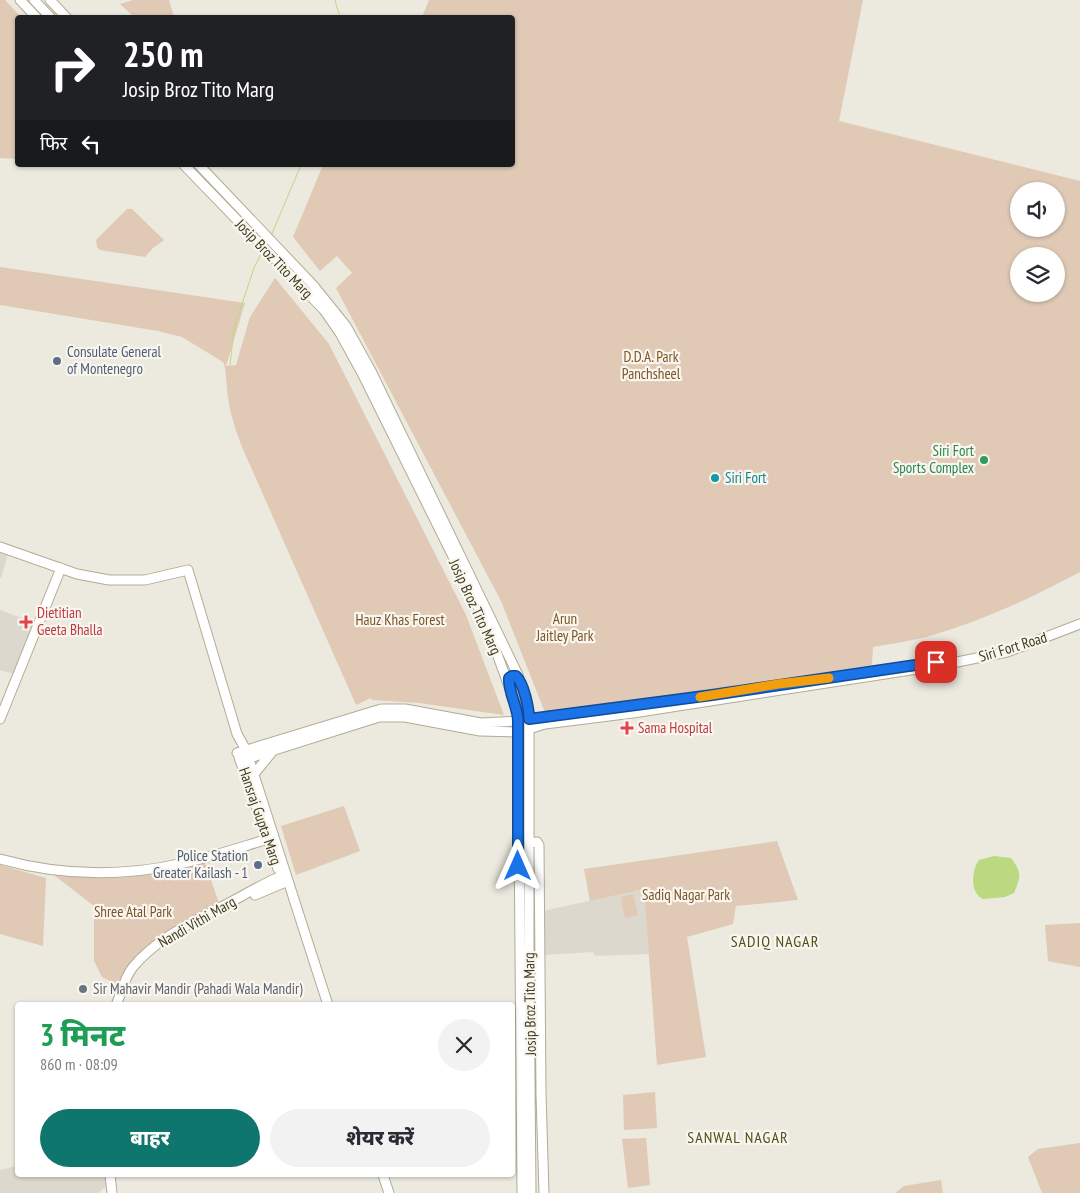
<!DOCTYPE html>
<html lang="hi">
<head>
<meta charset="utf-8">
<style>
  :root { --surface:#fff; --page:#f2f2f3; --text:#2b2b33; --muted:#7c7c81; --accent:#0f766e }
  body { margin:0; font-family:"PT Sans Narrow","Noto Sans Devanagari",sans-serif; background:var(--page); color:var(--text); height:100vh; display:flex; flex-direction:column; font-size:19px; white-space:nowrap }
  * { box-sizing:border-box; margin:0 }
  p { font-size:16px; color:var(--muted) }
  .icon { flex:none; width:28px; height:28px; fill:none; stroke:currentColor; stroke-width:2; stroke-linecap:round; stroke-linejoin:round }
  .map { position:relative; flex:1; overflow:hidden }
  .panel { position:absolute; left:15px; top:1002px; width:500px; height:175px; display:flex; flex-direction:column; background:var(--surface); border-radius:5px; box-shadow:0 1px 4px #0004 }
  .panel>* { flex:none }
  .hud { position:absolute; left:15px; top:15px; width:500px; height:152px; border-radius:5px; box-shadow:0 1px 4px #0004; background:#202124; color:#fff; overflow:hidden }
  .controls { position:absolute; left:1010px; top:182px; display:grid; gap:10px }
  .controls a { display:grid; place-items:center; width:55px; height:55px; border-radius:50%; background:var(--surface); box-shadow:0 1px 4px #0004; font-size:25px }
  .pin { position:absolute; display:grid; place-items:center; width:42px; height:42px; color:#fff; margin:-21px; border-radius:10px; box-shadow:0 2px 8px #0006 }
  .me { position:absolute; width:55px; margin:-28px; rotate:0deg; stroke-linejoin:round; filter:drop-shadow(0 0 4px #0008) }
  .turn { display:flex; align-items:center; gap:18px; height:105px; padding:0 25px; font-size:22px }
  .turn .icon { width:65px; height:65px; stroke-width:2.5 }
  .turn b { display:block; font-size:35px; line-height:42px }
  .then { display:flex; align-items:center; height:48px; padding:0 25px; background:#0003; gap:10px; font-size:19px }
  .round { display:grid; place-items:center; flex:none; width:52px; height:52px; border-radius:26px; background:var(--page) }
  .overview { display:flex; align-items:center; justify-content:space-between; height:85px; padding:0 25px }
  h1 { font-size:30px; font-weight:800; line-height:38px; color:#1e9e55 }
  .primary-button { display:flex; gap:10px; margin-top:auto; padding:10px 25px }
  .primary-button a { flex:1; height:58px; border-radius:30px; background:var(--accent); color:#fff; font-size:20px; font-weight:800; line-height:58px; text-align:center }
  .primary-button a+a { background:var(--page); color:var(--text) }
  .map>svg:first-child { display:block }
  .built { fill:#dcd8cd }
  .green { fill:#e0c9b5; fill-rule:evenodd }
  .water { fill:#bbd980 }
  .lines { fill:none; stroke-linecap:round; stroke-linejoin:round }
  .stream { stroke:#bbd980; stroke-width:1 }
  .secondary-casing { stroke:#b1ac94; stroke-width:11 }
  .secondary { stroke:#fff; stroke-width:9 }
  .route-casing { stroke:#114b97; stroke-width:12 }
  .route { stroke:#1a73e8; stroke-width:9 }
  .slow { stroke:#f59e0b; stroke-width:9 }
  .service-dot { fill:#5c6f8a; stroke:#f9f6f0; stroke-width:2 }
  .leisure-dot { fill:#2e9e5b; stroke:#f9f6f0; stroke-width:2 }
  .culture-dot { fill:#0f9aa8; stroke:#f9f6f0; stroke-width:2 }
  .health-dot { fill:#e0444e; stroke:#f9f6f0; stroke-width:2 }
  .worship-dot { fill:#6b7280; stroke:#f9f6f0; stroke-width:2 }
  .labels { text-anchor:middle; stroke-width:4.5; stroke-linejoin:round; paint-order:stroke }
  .street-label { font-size:15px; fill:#3f3c1e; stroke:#f9f6f0 }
  .service-label { font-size:15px; fill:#4e5e75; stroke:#f9f6f0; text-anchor:start }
  .park-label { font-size:15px; fill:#7a5523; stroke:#f9f6f0 }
  .leisure-label { font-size:15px; fill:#27864d; stroke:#f9f6f0; text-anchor:end }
  .culture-label { font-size:15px; fill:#0d838f; stroke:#f9f6f0; text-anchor:start }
  .health-label { font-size:15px; fill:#be3a42; stroke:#f9f6f0; text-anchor:start }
  .worship-label { font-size:15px; fill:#5b616d; stroke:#f9f6f0; text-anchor:start }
  .neighbourhood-label { font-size:16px; letter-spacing:1px; fill:#534f18; stroke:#f9f6f0 }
</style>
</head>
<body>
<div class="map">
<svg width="1080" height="1193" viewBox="0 0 1080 1193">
  <rect width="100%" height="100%" fill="#ece9df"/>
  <!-- built -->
  <path class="built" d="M0 551 8 554 1 578H0Z
    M0 610 36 623 14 674 0 670Z
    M644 889 649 954 595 956 593 952 544 955 543 911Z
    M17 1166 18 1175H110L111 1182 98 1193H0V1170Z"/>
  <!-- green -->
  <path class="green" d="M0 0H5L21 17 18 18 17 159 0 158Z
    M133 0H169L174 17H134L120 4Z
    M429 0H863L839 121 1080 181V572C1031 598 980 622 926 637 909 641 891 644 873 647L872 665 546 715 501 601 336 288 352 273 337 256 320 271 293 237 323 165H512V18L422 17ZM1019 191H1056V229H1019ZM1019 256H1056V294H1019Z
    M127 209H132L164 240 153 248 145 257 100 250 97 247 96 240Z
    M0 267 245 303 226 366 236 365 250 317 275 278 329 344 466 615 504 715 419 703 372 700 371 698 356 705 242 447C236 431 230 414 228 397 226 388 227 369 223 362L182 337 158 331 0 305Z
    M344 806 360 851 296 875 281 826Z
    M777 841 798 900 736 906 733 924 687 937 706 1057 657 1065 644 889 590 901 584 869Z
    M204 860 220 906 146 949 119 985 102 977 94 961V906L50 872 121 875Z
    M0 865 46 878 43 946 0 934Z
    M633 894 638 915 625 918 621 897Z
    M1080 923V967L1048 961 1045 925Z
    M655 1092 657 1128 624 1130 623 1095Z
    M646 1138 650 1185 628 1188 622 1139Z
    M1080 1143V1193H1042L1028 1157 1038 1149Z
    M941 1180 943 1193H895L904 1186Z"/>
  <!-- water -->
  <path class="water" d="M994 856 1011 858C1022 873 1021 876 1014 893L1005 897 983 899C969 893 972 869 979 860Z"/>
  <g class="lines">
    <!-- stream -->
    <path class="stream" d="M335 0 340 18
      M271 236 301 165
      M230 365 234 328 254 268 262 252"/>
    <defs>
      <path id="secondary" d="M20 0 37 18
        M34 0 51 18
        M50 0 67 18
        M184 165 324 310 340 333 362 373 485 621 518 711 522 1193
        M199 165 313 285 346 326 371 371 518 675 529 711V960L531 1193
        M0 547 77 574 109 580H145L188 570 237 734 246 750 328 1005
        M750 689 814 680
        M0 719 61 568
        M529 719 653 703
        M529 729 545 724 633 713 937 666 1007 652 1080 624
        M237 753 381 709H405L481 723 518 721
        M239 757 278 869
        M240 761 379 717H405L480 731 518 732
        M254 774 272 752
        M529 843 537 842 539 845 541 1094 544 1193
        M0 859C58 875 120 877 179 864 209 858 238 848 268 839
        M255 895 288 881
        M116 1005C122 992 124 978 133 967 156 939 190 924 221 907 243 896 263 883 286 874
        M110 1175 112 1193
        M383 1175 389 1193"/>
    </defs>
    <!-- secondary casing -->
    <use href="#secondary" class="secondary-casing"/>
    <!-- secondary -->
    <use href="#secondary" class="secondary"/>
  </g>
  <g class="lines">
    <defs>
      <path id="route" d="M518 866V721C518 707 508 692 509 678L512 676H516C524 684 529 708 529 719L712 695 936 662"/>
    </defs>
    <!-- route casing -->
    <use href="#route" class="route-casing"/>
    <!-- route -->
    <use href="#route" class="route"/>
    <!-- slow -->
    <path class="slow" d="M700 697 778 684 829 678"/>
  </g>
  <!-- markers -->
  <g class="service-dot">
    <circle cx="57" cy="361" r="5"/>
    <circle cx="258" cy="865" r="5"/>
  </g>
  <circle class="leisure-dot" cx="984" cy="460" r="5"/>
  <circle class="culture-dot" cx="715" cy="478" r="5"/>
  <g class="health-dot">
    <path d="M23.5 614.5h5v5h5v5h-5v5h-5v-5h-5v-5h5z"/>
    <path d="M624.5 720.5h5v5h5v5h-5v5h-5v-5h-5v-5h5z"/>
  </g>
  <circle class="worship-dot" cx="83" cy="989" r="5"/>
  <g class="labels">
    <!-- street labels -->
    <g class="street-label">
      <text transform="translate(274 259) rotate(46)" y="5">Josip Broz Tito Marg</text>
      <text transform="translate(475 607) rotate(65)" y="5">Josip Broz Tito Marg</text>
      <text transform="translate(1013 647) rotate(-17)" y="5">Siri Fort Road</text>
      <text transform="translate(260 816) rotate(71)" y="5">Hansraj Gupta Marg</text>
      <text transform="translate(197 922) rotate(-30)" y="5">Nandi Vithi Marg</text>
      <text transform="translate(530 1004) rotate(-91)" y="5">Josip Broz Tito Marg</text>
    </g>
    <!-- service labels -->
    <g class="service-label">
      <text x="67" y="357">Consulate General<tspan x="67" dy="17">of Montenegro</tspan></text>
      <text x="248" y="861" text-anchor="end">Police Station<tspan x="248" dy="17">Greater Kailash - 1</tspan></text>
    </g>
    <!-- park labels -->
    <g class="park-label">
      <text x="651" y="362">D.D.A. Park<tspan x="651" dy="17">Panchsheel</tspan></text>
      <text x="565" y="624">Arun<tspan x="565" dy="17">Jaitley Park</tspan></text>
      <text x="400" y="625">Hauz Khas Forest</text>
      <text x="686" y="900">Sadiq Nagar Park</text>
      <text x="133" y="917">Shree Atal Park</text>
    </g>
    <!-- leisure labels -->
    <g class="leisure-label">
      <text x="974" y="456">Siri Fort<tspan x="974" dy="17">Sports Complex</tspan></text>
    </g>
    <!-- culture labels -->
    <g class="culture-label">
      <text x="725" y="483">Siri Fort</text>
    </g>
    <!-- health labels -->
    <g class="health-label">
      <text x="37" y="618">Dietitian<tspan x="37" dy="17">Geeta Bhalla</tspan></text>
      <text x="638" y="733">Sama Hospital</text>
    </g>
    <!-- worship labels -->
    <g class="worship-label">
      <text x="93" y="994">Sir Mahavir Mandir (Pahadi Wala Mandir)</text>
    </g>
    <!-- neighbourhood labels -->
    <g class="neighbourhood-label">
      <text x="775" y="947">SADIQ NAGAR</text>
      <text x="738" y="1143">SANWAL NAGAR</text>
    </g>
  </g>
</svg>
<div class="controls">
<a><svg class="icon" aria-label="sound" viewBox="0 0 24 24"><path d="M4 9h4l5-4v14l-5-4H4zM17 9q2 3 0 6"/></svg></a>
<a><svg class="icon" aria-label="layers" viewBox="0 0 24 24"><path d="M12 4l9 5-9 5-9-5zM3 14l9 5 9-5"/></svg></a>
</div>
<div class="pin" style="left:936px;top:662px;background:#d93025"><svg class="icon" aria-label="arrive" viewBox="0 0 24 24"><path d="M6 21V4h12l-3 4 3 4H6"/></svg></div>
<svg class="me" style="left:518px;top:866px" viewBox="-20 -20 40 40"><path d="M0-17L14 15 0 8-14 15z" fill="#1a73e8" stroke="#fff" stroke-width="4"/></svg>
<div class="hud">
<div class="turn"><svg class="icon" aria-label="right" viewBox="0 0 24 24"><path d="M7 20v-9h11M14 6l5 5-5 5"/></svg><div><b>250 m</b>Josip Broz Tito Marg</div></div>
<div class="then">फिर<svg class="icon" aria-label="left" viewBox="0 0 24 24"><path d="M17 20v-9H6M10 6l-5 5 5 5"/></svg></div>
</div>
<section class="panel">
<div class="overview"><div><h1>3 मिनट</h1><p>860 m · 08:09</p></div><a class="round"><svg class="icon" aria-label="close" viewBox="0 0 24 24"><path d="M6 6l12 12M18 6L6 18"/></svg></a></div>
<div class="primary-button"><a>बाहर</a><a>शेयर करें</a></div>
</section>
</div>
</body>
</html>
